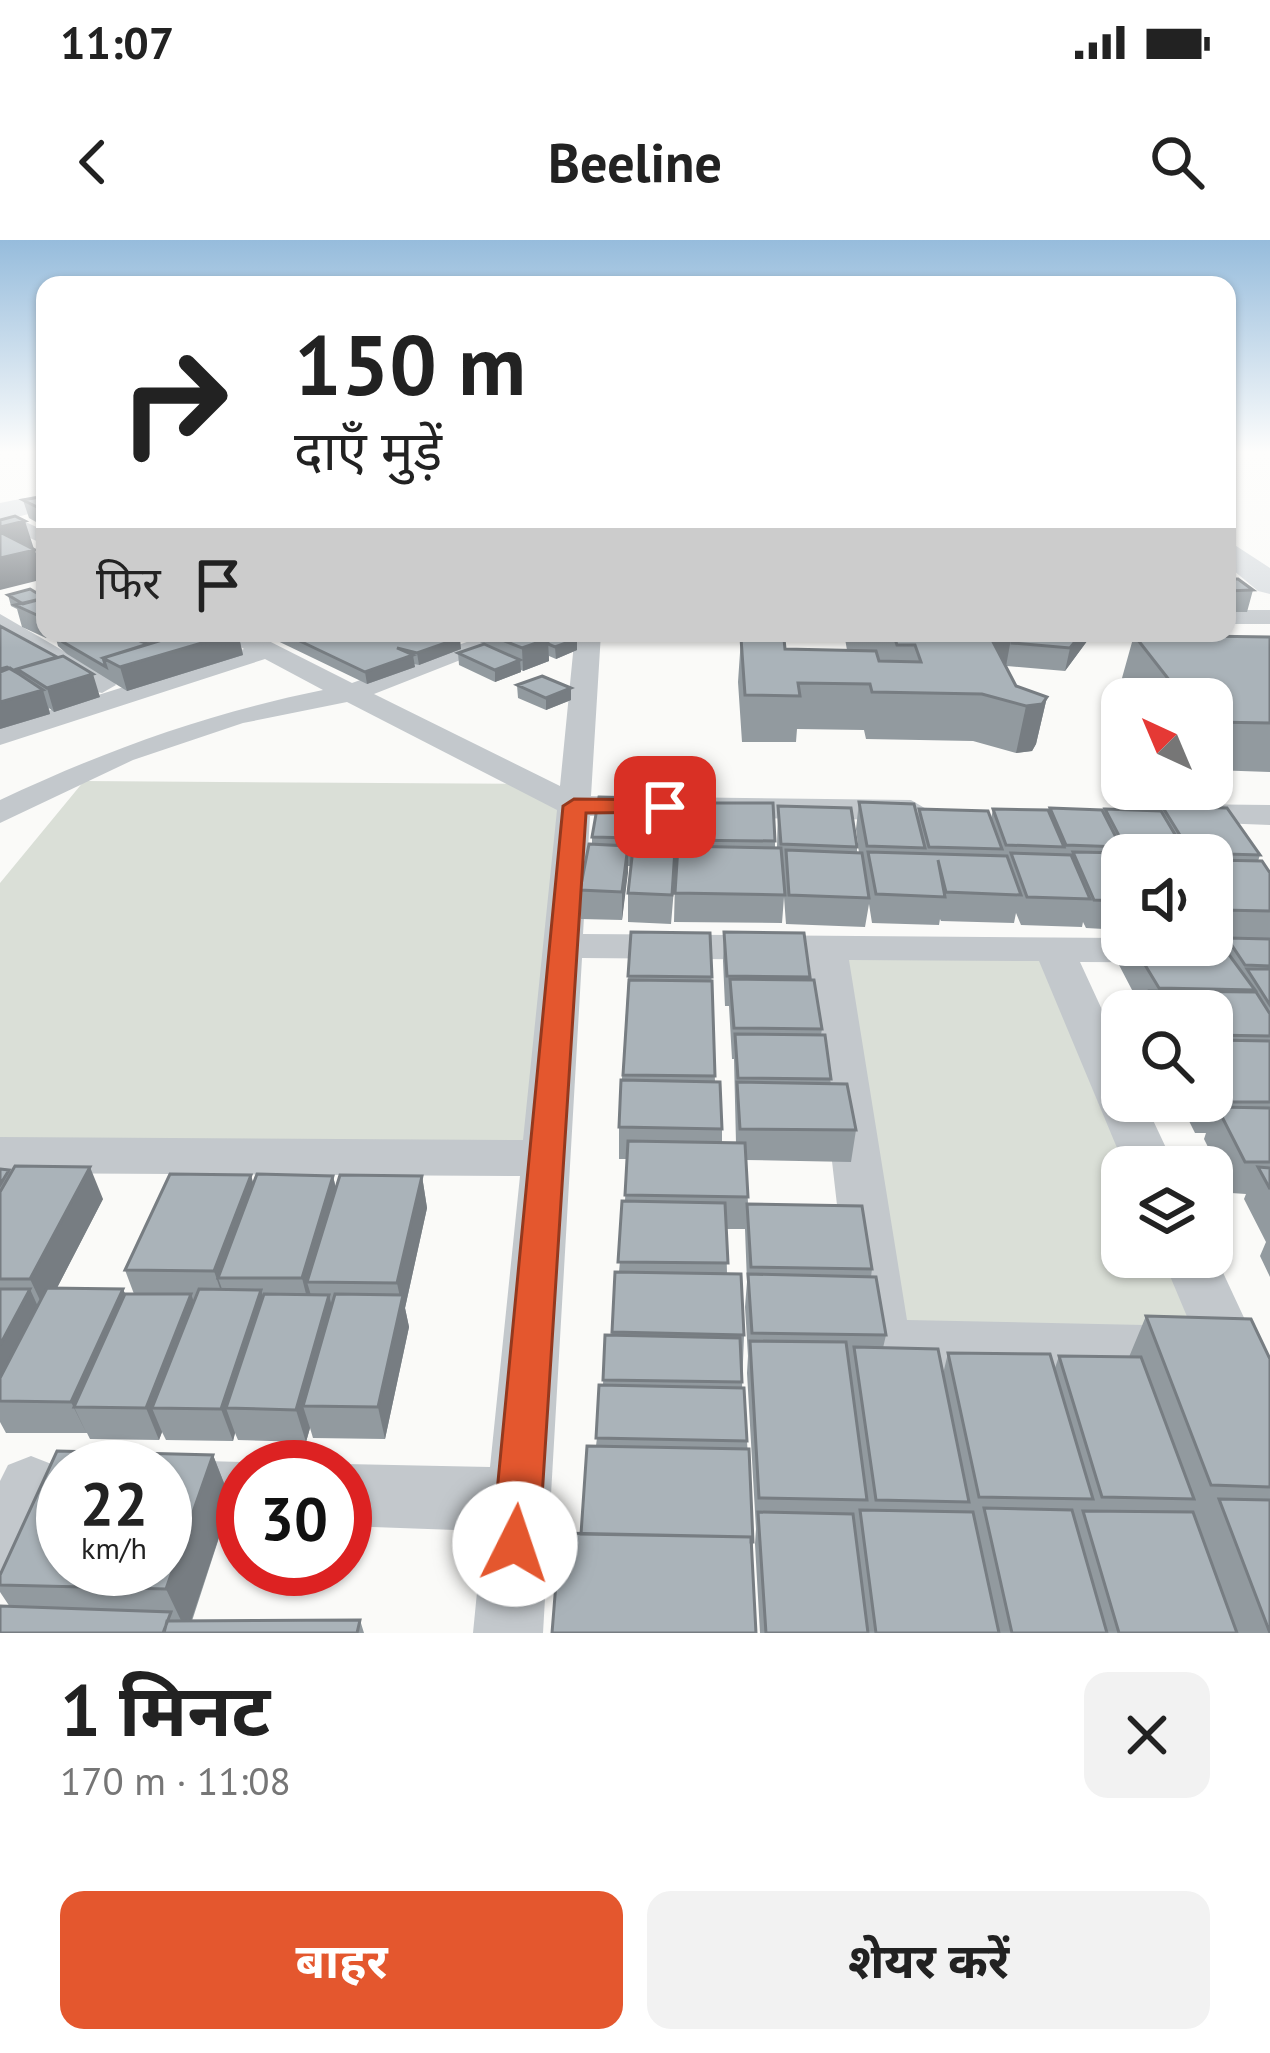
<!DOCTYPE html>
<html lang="hi">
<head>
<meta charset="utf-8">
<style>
  :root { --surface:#fff; --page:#f2f2f2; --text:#222; --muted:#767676; --accent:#e4572e }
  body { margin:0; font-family:"PT Sans","Noto Sans Devanagari",sans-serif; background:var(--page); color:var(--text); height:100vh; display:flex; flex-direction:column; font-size:45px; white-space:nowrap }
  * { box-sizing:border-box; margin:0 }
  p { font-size:39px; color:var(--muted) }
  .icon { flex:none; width:66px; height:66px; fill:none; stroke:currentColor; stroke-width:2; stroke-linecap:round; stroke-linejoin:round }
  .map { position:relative; height:1393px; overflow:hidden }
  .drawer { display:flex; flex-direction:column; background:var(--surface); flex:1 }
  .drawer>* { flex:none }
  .guide { position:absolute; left:36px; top:36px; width:1200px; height:366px; border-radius:24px; box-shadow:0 3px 9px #0004; background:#fff; color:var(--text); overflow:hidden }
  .needle { width:78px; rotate:316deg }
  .buttons { position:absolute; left:1101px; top:438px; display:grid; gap:24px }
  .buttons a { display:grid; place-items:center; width:132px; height:132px; border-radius:24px; background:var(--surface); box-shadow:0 3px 9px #0004; font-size:60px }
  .speed { position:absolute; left:36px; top:1200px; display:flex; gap:24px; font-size:60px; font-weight:700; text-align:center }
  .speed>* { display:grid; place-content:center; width:156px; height:156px; border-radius:50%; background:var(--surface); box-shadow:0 3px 9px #0004; line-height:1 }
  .speed small { font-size:30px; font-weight:400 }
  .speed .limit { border:18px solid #d22; background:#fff; color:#111 }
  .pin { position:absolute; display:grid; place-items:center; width:102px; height:102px; color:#fff; margin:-51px; border-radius:24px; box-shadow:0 6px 18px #0006 }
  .me { position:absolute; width:132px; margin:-66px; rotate:4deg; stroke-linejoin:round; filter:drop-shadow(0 0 9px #0008) }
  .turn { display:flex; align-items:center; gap:42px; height:252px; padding:0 60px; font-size:54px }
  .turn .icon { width:156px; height:156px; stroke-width:2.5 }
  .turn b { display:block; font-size:84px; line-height:102px }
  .then { display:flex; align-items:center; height:114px; padding:0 60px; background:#0003; gap:24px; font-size:45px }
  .round { display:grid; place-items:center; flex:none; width:126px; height:126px; border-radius:24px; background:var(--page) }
  .overview { display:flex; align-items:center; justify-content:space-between; height:204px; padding:0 60px }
  h1 { font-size:72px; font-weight:700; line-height:90px }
  .button { display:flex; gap:24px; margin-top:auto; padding:24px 60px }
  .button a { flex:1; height:138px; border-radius:24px; background:var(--accent); color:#fff; font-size:48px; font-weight:700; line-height:138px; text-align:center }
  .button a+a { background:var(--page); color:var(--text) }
  .status { display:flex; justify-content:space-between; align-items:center; height:84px; padding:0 60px; background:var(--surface); direction:ltr }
  .status svg { height:33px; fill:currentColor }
  header { display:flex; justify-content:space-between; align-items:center; height:156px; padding:0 60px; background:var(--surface); font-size:54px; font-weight:700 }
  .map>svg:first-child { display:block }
  .green { fill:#dadfd7 }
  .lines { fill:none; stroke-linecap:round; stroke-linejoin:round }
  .street { fill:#c3c8cc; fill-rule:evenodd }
  .secondary { fill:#d6dbdf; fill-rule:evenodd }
  .wall { fill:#929a9f }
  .shaded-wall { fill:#777d82 }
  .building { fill:#aab3b9; stroke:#777d82; stroke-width:3; fill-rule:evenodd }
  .route { fill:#e4572e; stroke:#94391e; stroke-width:3 }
</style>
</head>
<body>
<div class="status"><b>11:07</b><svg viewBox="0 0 49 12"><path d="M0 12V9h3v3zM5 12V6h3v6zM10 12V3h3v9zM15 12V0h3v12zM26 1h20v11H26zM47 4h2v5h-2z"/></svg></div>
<header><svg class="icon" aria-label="back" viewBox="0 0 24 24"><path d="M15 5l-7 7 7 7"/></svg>Beeline<svg class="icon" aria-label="search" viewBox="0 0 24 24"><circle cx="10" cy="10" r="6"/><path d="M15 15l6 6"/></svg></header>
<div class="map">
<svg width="1270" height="1393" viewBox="0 0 1270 1393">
  <rect width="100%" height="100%" fill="#fafaf8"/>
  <!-- green -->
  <path class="green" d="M84 541 533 544 574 566 546 918 0 915V643Z
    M828 710 1055 711 1150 927H1122V1017H1189L1265 1189 882 1105Z"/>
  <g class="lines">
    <!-- street -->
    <path class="street" d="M0 270 45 291V305L0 284Z
      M1227 370H1270V384H1227Z
      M0 374 112 439 116 445 102 453 92 451 0 392Z
      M220 393H253L352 443 492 393H529L374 454 560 546 575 393H601L591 556 911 560 928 570 911 580 590 576 583 694 1122 698V705L1270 699V723L1080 722 1122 813V861H1144L1175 927H1125L1039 721 849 720 907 1080 1191 1086 1162 1017H1212V1009L1267 1127 1259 1145 1238 1153 1217 1145 1205 1120 1182 1133 882 1130 862 1123 853 1105 809 720 582 718 543 1393H473L483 1291 345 1286V1227H336L345 1224 490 1227 520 936 0 933V897L523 900 557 570 347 462 243 483 133 520 0 583V560C109 509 205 474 323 450L265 419 0 505V486L244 409Z
      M1179 564 1270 565V585L1167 581 1162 574 1167 567Z
      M31 1216 54 1225 63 1247 24 1336 0 1346V1241L8 1225Z
      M165 1220 243 1222 256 1227H243V1284L165 1282V1227H147Z"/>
    <!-- secondary -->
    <path class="secondary" d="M45 254V270L0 281V263Z
      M1227 300 1270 328V354L1258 351 1227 325Z"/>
  </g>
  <!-- wall -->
  <path class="wall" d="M45 256V287L29 278 23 260Z
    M1227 339 1253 350 1247 372H1227Z
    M8 355 45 358V393H238L243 415 127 451 67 414 58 406 55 395 46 398 22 387 17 369 11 366Z
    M0 386 100 457 54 472 49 468 50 474 0 489Z
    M261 393H448L461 409 419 425 414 424 415 427 367 444Z
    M461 393H561L577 399V410L556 419 549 416V421L523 431 521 430V432L495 442 459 425 458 413 484 404Z
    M844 393H1093L1065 431 1007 426 1006 424V427L1016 446 1047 457 1036 504 1032 511 1016 513 973 501 866 499 864 490 797 489 796 502H742L738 442 741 398 785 409 847 410Z
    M1134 395 1270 397V532L1212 530V459H1137L1122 438Z
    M517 445 571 460 546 470 518 458Z
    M640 558V585L637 608 673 609 675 637 671 684 628 682V653L631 626H628L622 680 581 679 580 650 592 604V597Z
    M859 562 918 577 919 569 991 579 993 569 1049 574 1050 568 1104 574 1105 569 1161 571 1162 566 1260 615 1258 621 1270 633V1037L1260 1016 1266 1002 1244 959 1246 954 1231 953 1204 899 1206 893H1195L1179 861H1212V771H1143L1119 725 1125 705H1212V615H1122V690L1086 688 1083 682 1082 687 1021 685 1016 673 1014 683 941 681 940 679 939 685 872 683 869 664 865 687 786 684 784 657 782 683 674 682 676 600 775 601V608H777L778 566 857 607V612L859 613 856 589Z
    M631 692 710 693 715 842 722 889V903H736L734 819H732L729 766H725L723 721 724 692 810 737 822 789 821 795 831 844 856 890 851 922 746 920 748 964 872 1029 871 1037 886 1095 883 1108 943 1134 948 1113 1055 1128 1059 1116 1129 1117 1146 1076 1270 1119V1393H760L755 1304 756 1289 747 1133 748 1116 745 1067 747 1042 745 989H726L727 1034 744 1095 742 1148 747 1201 753 1302 752 1315 581 1294 596 1206 603 1145 605 1095H612L615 1032H619L625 961 627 919H619V887Z
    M0 929 9 930 11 934 103 959 57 1048 123 1049 125 1054H134L125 1030 251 935 253 945 333 936 336 948 422 936 427 968 405 1068 409 1087 385 1199 313 1198 310 1188 306 1202 238 1200 235 1193 233 1201 166 1200 162 1192 159 1200 90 1199 87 1193H6L0 1182Z
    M213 1215 231 1261 192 1381 360 1380 364 1393H0L10 1367 0 1352V1335Z"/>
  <!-- shaded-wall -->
  <path class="shaded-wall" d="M25 281 34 309 0 317V286Z
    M35 310 44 339 0 350V318Z
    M45 374V393H54L55 395 46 398 39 376Z
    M238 393 243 415 127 451 120 427Z
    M1003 393H1012L1005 432 991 398Z
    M1082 393H1093L1065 431 1070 408Z
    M460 398 461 409 419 425 417 413Z
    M548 399 549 421 523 431 522 408Z
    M577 399V410L556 419 555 407Z
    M413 415 415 427 367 444 365 432Z
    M520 420 521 432 495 442V430Z
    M93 434 100 457 54 472 47 448Z
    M571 448V460L546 470V458Z
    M43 450 50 474 0 489V462Z
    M1047 457 1036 504 1032 511 1016 513 1026 466Z
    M640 558V585L634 626V598Z
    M628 606V633L622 680V652Z
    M90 927 103 959 45 1071 30 1039Z
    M251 935 260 967 218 1038 226 1060 225 1063 214 1031Z
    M333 936 340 967 307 1042 313 1062 310 1070 302 1038Z
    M422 936 427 968 405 1068 409 1087 385 1199 378 1167 401 1062 397 1043Z
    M30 1049 45 1082 0 1161V1105Z
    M123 1049 136 1081 74 1167 87 1194 71 1162Z
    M261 1050 271 1083 226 1168 235 1193 233 1201 221 1169Z
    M191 1054 203 1086 152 1168 162 1192 159 1200 146 1168Z
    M329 1055 337 1087 303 1166 310 1188 306 1202 296 1170Z
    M213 1215 231 1261 187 1393 166 1349Z"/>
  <!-- building -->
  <path class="building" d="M45 256V271L23 260Z
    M15 276 25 281 0 287V280Z
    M0 292 35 310 0 318Z
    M1227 339H1238L1253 350 1227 351Z
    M30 349 45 358 23 364 8 355Z
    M45 358V374L39 376 15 365Z
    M0 386 57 417 17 429 19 434 7 427 0 429Z
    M59 393H185L154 402 143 397 135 399 148 404 103 418 106 427 63 402 54 394Z
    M185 393H236L120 427 103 418Z
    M283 393H448L460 398 417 413 397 408 413 415 365 432Z
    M485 393H534L548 399 522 408Z
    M534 393H561L577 399 555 407 548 404V399Z
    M893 393H1003L991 398 1016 446 1047 457 1042 464 1026 466 982 454 872 452 870 444 798 443 800 456 745 455 741 398 784 399 785 409 876 411 879 421 921 422 915 405H897Z
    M1012 393H1082L1070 408 1012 403Z
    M1134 395 1270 397V483L1212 482V459H1184Z
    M484 404 520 420 495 430 458 413Z
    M63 416 93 434 47 448 17 429Z
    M10 428 43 450 0 462V432Z
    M542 436 571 448 546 458 517 445Z
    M599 557 640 558 634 598 592 597Z
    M859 562 914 564 925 608 867 606Z
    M679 563H773L775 601 676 600Z
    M778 566 851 568 857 607 781 604Z
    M1162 566 1227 568 1260 615 1191 613Z
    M1050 568 1102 570 1121 607 1066 605Z
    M919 569 988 571 1002 609 929 607Z
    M993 569 1048 570 1064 607 1006 605Z
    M1105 569 1161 571 1186 613 1127 611Z
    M644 576 675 577 673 609 639 608Z
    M589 604 628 606 622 652 580 650Z
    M678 606 781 608 785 655 675 653Z
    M633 608 675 609 672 655 628 653Z
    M786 610 862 613 869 658 789 655Z
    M868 612 1007 616 1021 655 946 652 938 620 945 657 876 654Z
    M1073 612 1127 613 1128 615H1122V661L1094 660Z
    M1011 613 1071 615 1090 659 1027 657Z
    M1212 620 1262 621 1270 633V671L1220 670 1212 656Z
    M631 692 710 693 712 737 628 736Z
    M724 692 804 693 810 737 727 736Z
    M1212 697H1216L1255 750 1159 748 1133 705H1212Z
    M1227 698 1270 699V726L1245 725Z
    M1247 729H1270V765Z
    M730 739 814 740 822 789 734 788Z
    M629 740 712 741 715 836 623 835Z
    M1150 751 1256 752 1270 774V796L1212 795V771H1160Z
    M735 794 825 795 831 839 738 838Z
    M1212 800 1270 801V862H1208L1212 861Z
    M621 840 720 842 722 889 619 887Z
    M737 842 847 844 856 890 740 889Z
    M1217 867 1270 868V922H1245Z
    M628 901 745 903 748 957 625 955Z
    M15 926 90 927 30 1039H0V952Z
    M1258 927 1270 928V949Z
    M0 929 9 930 0 945Z
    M170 934 251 935 214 1031 125 1030Z
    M257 934 333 936 302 1038H218Z
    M340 935 422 936 397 1043 307 1042Z
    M622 961 725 963 728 1023 618 1022Z
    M747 964 862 966 872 1029 751 1027Z
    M615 1032 741 1034 744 1095 612 1092Z
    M748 1034 876 1037 886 1095 752 1093Z
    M47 1048 123 1049 71 1162 0 1161V1138Z
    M0 1049H30L0 1105Z
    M199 1049 261 1050 221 1169 152 1168Z
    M125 1054H191L146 1168 74 1167Z
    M264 1054 329 1055 296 1170 226 1168Z
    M335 1054 403 1055 378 1167 303 1166Z
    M1146 1076 1251 1079 1270 1119V1247L1211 1245Z
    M605 1095 740 1098 742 1142 603 1140Z
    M750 1101 846 1102 867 1260 759 1258Z
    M854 1107 938 1109 969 1262 876 1260Z
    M948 1113 1050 1114 1093 1259 979 1257Z
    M1059 1116 1141 1117 1194 1259 1102 1257Z
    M599 1145 744 1148 747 1201 596 1198Z
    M587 1206 749 1209 753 1302H751V1297L581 1294Z
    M57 1211 213 1215 166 1349 0 1345V1335ZM63 1227H165V1329H63Z
    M1219 1259 1270 1260V1393Z
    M984 1268 1072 1270 1107 1393H1012Z
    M860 1270 973 1272 999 1393H876Z
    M1083 1271 1193 1272 1237 1393H1119Z
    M758 1272 853 1274 868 1393H766Z
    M560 1293 751 1297 756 1393H552Z
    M0 1366 171 1372 163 1393H0Z
    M360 1380 357 1393H164L167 1381Z"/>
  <!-- sky -->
  <linearGradient id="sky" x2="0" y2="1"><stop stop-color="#96bcdc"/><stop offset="0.52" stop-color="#fdfdfc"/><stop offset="1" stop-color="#fdfdfc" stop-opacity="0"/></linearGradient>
  <rect width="1270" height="408" fill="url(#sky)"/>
  <!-- route -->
  <path class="route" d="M665 560 677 567 673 572 586 573 539 1304 532 1321 515 1328 499 1321 492 1304 563 566 574 559Z"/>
</svg>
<div class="buttons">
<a><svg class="needle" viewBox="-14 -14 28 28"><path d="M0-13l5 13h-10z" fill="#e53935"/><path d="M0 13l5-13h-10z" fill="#767676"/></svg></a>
<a><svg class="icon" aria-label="sound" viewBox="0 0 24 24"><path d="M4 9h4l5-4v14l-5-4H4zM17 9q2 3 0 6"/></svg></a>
<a><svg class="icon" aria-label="search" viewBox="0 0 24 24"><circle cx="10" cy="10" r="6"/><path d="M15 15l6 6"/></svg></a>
<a><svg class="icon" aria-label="layers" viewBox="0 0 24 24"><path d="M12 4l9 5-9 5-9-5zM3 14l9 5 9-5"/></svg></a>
</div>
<div class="speed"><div>22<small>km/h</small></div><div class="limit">30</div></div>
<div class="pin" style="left:665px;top:567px;background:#d93025"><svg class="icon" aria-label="arrive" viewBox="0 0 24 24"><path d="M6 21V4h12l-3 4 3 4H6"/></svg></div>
<svg class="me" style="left:515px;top:1304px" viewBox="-20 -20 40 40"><circle r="19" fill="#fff"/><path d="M0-13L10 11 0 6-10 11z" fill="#e4572e"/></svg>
<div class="guide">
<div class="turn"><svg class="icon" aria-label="right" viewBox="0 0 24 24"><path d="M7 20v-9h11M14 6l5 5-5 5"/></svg><div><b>150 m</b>दाएँ मुड़ें</div></div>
<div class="then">फिर<svg class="icon" aria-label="arrive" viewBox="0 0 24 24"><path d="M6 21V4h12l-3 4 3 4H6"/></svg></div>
</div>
</div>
<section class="drawer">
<div class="overview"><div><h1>1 मिनट</h1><p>170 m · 11:08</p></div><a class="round"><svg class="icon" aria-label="close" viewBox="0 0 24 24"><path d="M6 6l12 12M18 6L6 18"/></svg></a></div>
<div class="button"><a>बाहर</a><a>शेयर करें</a></div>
</section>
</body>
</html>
